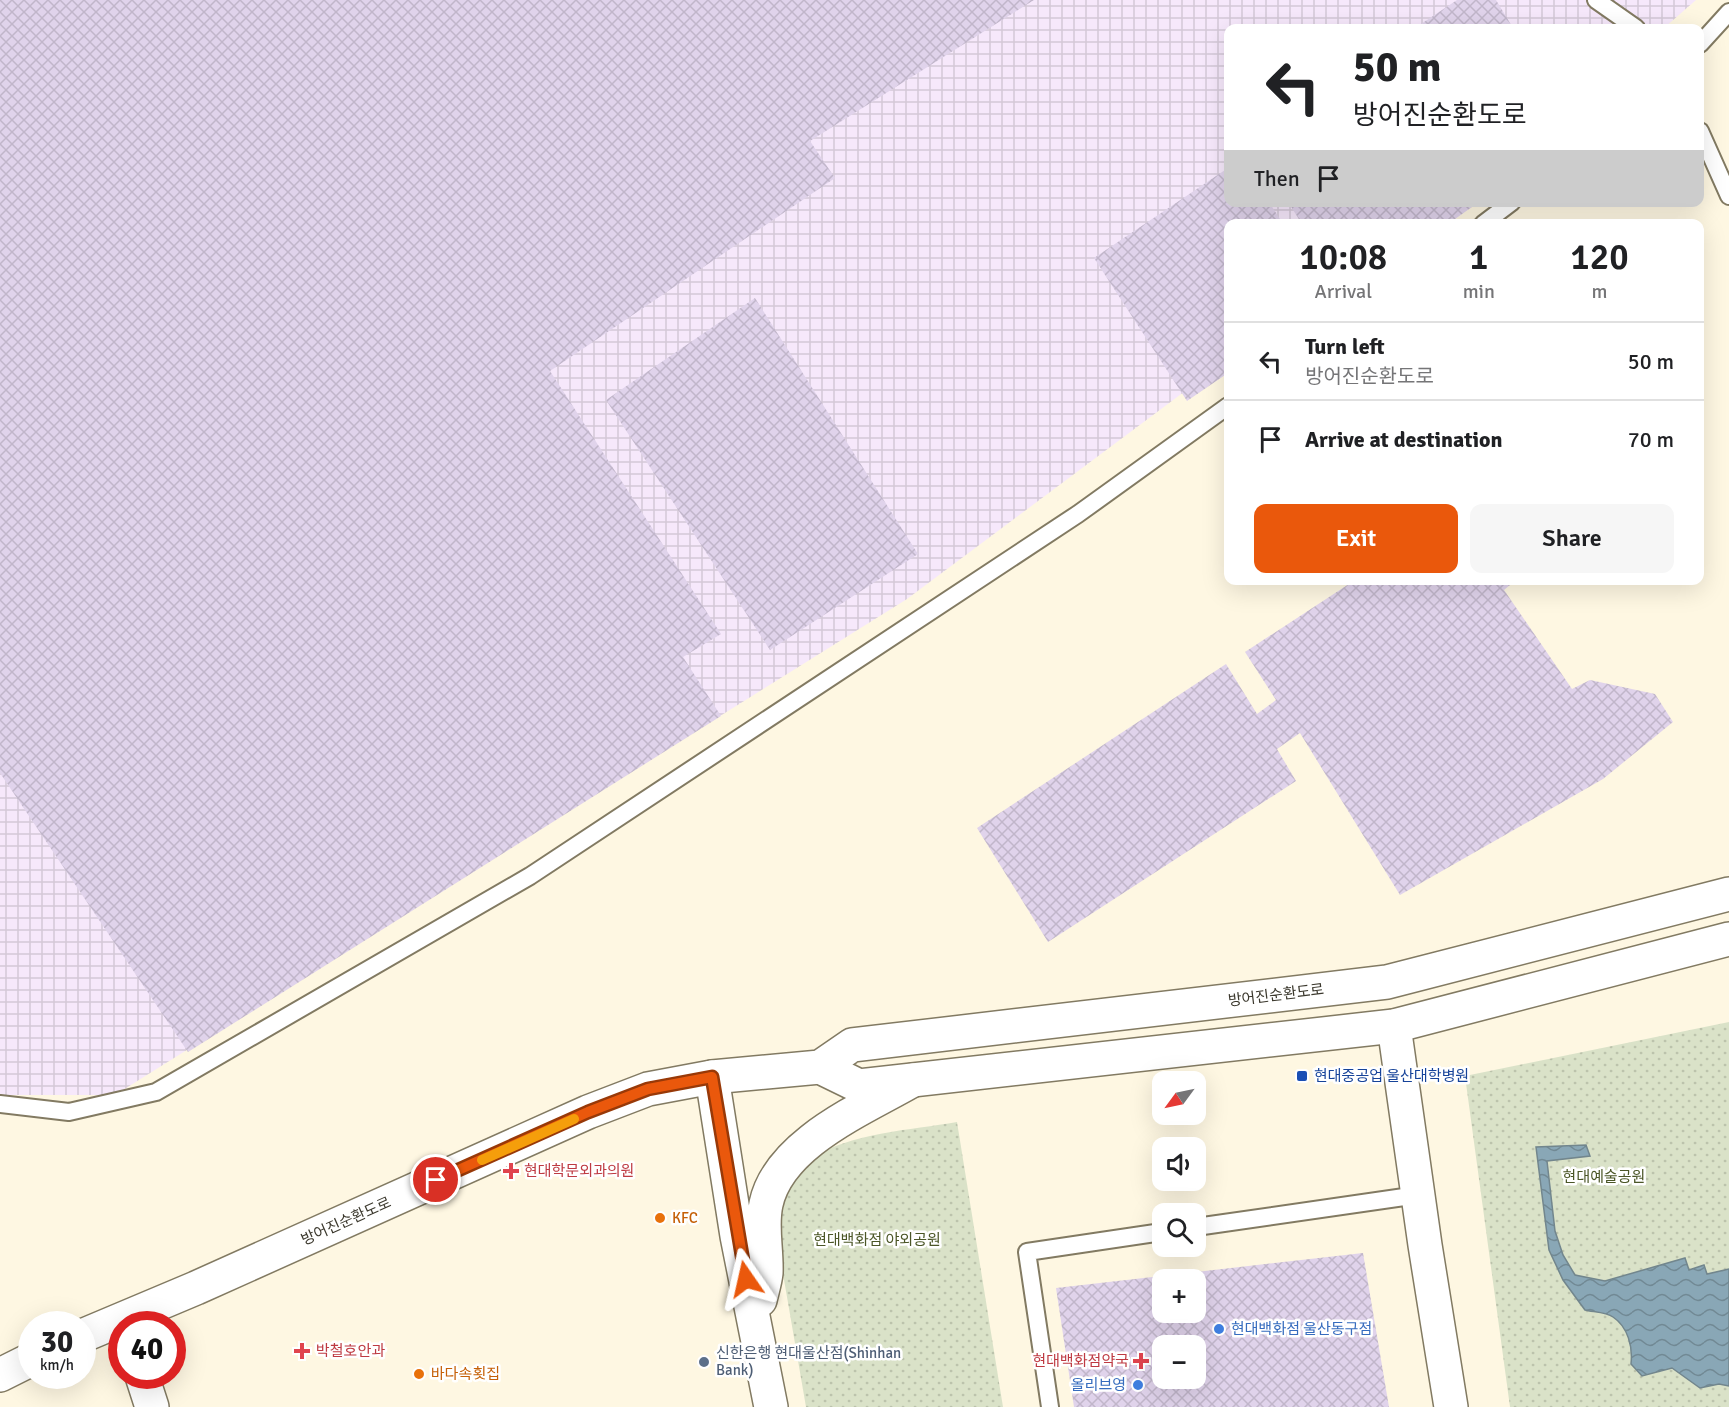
<!DOCTYPE html>
<html lang="en">
<head>
<meta charset="utf-8">
<style>
  :root { --surface:#fff; --page:#f6f6f6; --text:#202124; --muted:#757577; --line:#e0e0e0; --accent:#ea580c }
  body { margin:0; font-family:Signika,"Noto Sans KR",sans-serif; background:var(--page); color:var(--text); height:100vh; display:flex; flex-direction:column; font-size:22px; white-space:nowrap }
  * { box-sizing:border-box; margin:0 }
  p { font-size:20px; color:var(--muted) }
  .icon { flex:none; width:33px; height:33px; fill:none; stroke:currentColor; stroke-width:2; stroke-linecap:round; stroke-linejoin:round }
  .map { position:relative; flex:1; overflow:hidden }
  .side { position:absolute; left:1224px; top:219px; width:480px; height:366px; display:flex; flex-direction:column; background:var(--surface); border-radius:12px; box-shadow:0 6px 24px #0002 }
  .side>* { flex:none }
  .top-card { position:absolute; left:1224px; top:24px; width:480px; height:183px; border-radius:12px; box-shadow:0 6px 24px #0002; background:#fff; color:var(--text); overflow:hidden }
  .needle { width:39px; rotate:237deg }
  .buttons { position:absolute; left:1152px; top:1071px; display:grid; gap:12px }
  .buttons a { display:grid; place-items:center; width:54px; height:54px; border-radius:12px; background:var(--surface); box-shadow:0 6px 24px #0002; font-size:30px }
  .speed { position:absolute; left:18px; top:1311px; display:flex; gap:12px; font-size:30px; font-weight:700; text-align:center }
  .speed>* { display:grid; place-content:center; width:78px; height:78px; border-radius:50%; background:var(--surface); box-shadow:0 6px 24px #0002; line-height:1 }
  .speed small { font-size:15px; font-weight:400 }
  .speed .limit { border:9px solid #d22; background:#fff; color:#111 }
  .pin { position:absolute; display:grid; place-items:center; width:51px; height:51px; color:#fff; margin:-26px; border:3px solid #fff; border-radius:50%; box-shadow:0 2px 6px #0007 }
  .me { position:absolute; width:66px; margin:-33px; rotate:349deg; stroke-linejoin:round; filter:drop-shadow(0 0 4px #0008) }
  .turn { display:flex; align-items:center; gap:21px; height:126px; padding:0 30px; font-size:27px }
  .turn .icon { width:78px; height:78px; stroke-width:2.5 }
  .turn b { display:block; font-size:42px; line-height:51px }
  .then { display:flex; align-items:center; height:57px; padding:0 30px; background:#0003; gap:12px; font-size:22px }
  .eta { display:flex; justify-content:space-evenly; align-items:center; height:102px; text-align:center }
  .eta b { font-size:36px; font-weight:600; line-height:42px }
  .primary-button { display:flex; gap:12px; margin-top:auto; padding:12px 30px }
  .primary-button a { flex:1; height:69px; border-radius:12px; background:var(--accent); color:#fff; font-size:24px; font-weight:600; line-height:69px; text-align:center }
  .primary-button a+a { background:var(--page); color:var(--text) }
  ul { padding:0; list-style:none }
  li { display:flex; align-items:center; gap:18px; height:78px; padding:0 30px; border-top:2px solid var(--line) }
  li div { flex:1 }
  li b { display:block; font-size:22px }
  li em { font-style:normal }
  .map>svg:first-child { display:block }
  .industrial { fill:url(#industrial-grid) }
  .park { fill:url(#park-dots) }
  .water { fill:url(#water-waves); stroke:#72868d; stroke-width:1.5 }
  .building { fill:url(#building-cross-hatch); fill-rule:evenodd }
  .lines { fill:none; stroke-linecap:round; stroke-linejoin:round }
  .service-casing { stroke:#827a62; stroke-width:20 }
  .minor-casing { stroke:#827a62; stroke-width:36 }
  .tertiary-casing { stroke:#827a62; stroke-width:36 }
  .secondary-casing { stroke:#827a62; stroke-width:36 }
  .service { stroke:#fff; stroke-width:16 }
  .minor { stroke:#fff; stroke-width:33 }
  .tertiary { stroke:#fff; stroke-width:33 }
  .secondary { stroke:#fff; stroke-width:33 }
  .route-casing { stroke:#983908; stroke-width:15 }
  .route { stroke:#ea580c; stroke-width:10 }
  .slow { stroke:#f59e0b; stroke-width:10 }
  .transit-dot { fill:#1a4fb4; stroke:#fff; stroke-width:2 }
  .health-dot { fill:#e0444e; stroke:#fff; stroke-width:2 }
  .food-dot { fill:#e8710a; stroke:#fff; stroke-width:2 }
  .shop-dot { fill:#3f7fe0; stroke:#fff; stroke-width:2 }
  .service-dot { fill:#5c6f8a; stroke:#fff; stroke-width:2 }
  .labels { text-anchor:middle; stroke-width:5; stroke-linejoin:round; paint-order:stroke }
  .street-label { font-size:15px; fill:#3b382d; stroke:#fff }
  .transit-label { font-size:15px; fill:#164399; stroke:#fff; text-anchor:start }
  .health-label { font-size:15px; fill:#be3a42; stroke:#fff; text-anchor:start }
  .park-label { font-size:15px; fill:#4b5627; stroke:#fff }
  .food-label { font-size:15px; fill:#c56008; stroke:#fff; text-anchor:start }
  .shop-label { font-size:15px; fill:#366cbe; stroke:#fff; text-anchor:start }
  .service-label { font-size:15px; fill:#4e5e75; stroke:#fff; text-anchor:start }
</style>
</head>
<body>
<div class="map">
<svg width="1729" height="1407" viewBox="0 0 1729 1407">
  <defs>
    <pattern id="industrial-grid" width="8" height="8" patternUnits="userSpaceOnUse" patternTransform="scale(1.5)"><rect width="8" height="8" fill="#f6e8fb"/><path d="M0 4h8M4 0v8" fill="none" stroke="#d4c8d7"/></pattern>
    <pattern id="park-dots" width="8" height="8" patternUnits="userSpaceOnUse" patternTransform="scale(1.5)"><rect width="8" height="8" fill="#dae2c8"/><path d="M2 2h.1M6 6h.1" fill="none" stroke="#bcc3ac" stroke-width="1.8" stroke-linecap="round"/></pattern>
    <pattern id="water-waves" width="16" height="10" patternUnits="userSpaceOnUse" patternTransform="scale(1.5)"><rect width="16" height="10" fill="#89a7b6"/><path d="M0 5q4-4 8 0t8 0" fill="none" stroke="#718994"/></pattern>
    <pattern id="building-cross-hatch" width="8" height="8" patternUnits="userSpaceOnUse" patternTransform="scale(1.5)"><rect width="8" height="8" fill="#e0d3eb"/><path d="M0 0l8 8M0 8l8-8" fill="none" stroke="#c1b6ca"/></pattern>
  </defs>
  <rect width="100%" height="100%" fill="#fef7e2"/>
  <!-- industrial -->
  <path class="industrial" d="M0 0H1696L1664 28H1228V202L1439 203 1411 223 1228 224V359L907 599 115 1095H0Z"/>
  <!-- park -->
  <path class="park" d="M1729 1022V1407H1510L1465 1076Z
    M957 1122 1003 1407H806L773 1216C781 1196 792 1173 811 1159 848 1133 912 1130 957 1122Z"/>
  <!-- water -->
  <path class="water" d="M1586 1145 1590 1156 1547 1161 1555 1231 1563 1255 1575 1275 1605 1281 1685 1258 1689 1270 1704 1265 1707 1274 1729 1269V1386L1719 1384 1700 1388 1672 1368 1642 1376 1631 1364C1633 1347 1628 1327 1613 1317 1606 1312 1592 1312 1585 1310L1563 1280 1549 1250 1536 1147Z"/>
  <!-- building -->
  <path class="building" d="M0 0H1034L810 141 835 178 550 371 721 634 683 657 721 716 188 1052 0 773Z
    M1457 0H1496L1513 28H1415Z
    M1228 168V202H1269L1283 224H1228V373L1187 401 1094 258Z
    M1288 202H1479L1448 224H1302Z
    M755 298 918 554 770 650 606 400Z
    M1355 580H1516L1504 590 1572 689 1590 680 1655 694 1673 722 1603 779 1400 895 1300 733 1277 749 1296 781 1048 942 977 828 1226 664 1257 714 1276 700 1245 652Z
    M1363 1253 1389 1407H1074L1056 1288ZM1162 1280H1196V1312H1162ZM1162 1346H1196V1378H1162Z"/>
  <g class="lines">
    <defs>
      <path id="service" d="M1596 0 1636 28
        M1700 44 1729 12
        M1700 131 1729 196
        M1483 224 1512 202
        M0 1104 69 1112 156 1092 530 876 1078 514 1228 406
        M1196 1227 1418 1195
        M1050 1407 1027 1252 1162 1232"/>
      <path id="minor" d="M1394 1026 1425 1245 1451 1407
        M142 1376 152 1407"/>
      <path id="tertiary" d="M712 1077 737 1236 771 1407
        M760 1300C762 1291 765 1282 766 1273 767 1250 761 1226 766 1204 779 1143 863 1109 913 1080"/>
      <path id="secondary" d="M820 1067 859 1086 1394 1026 1729 939
        M82 1336 196 1288 588 1112 648 1089 712 1077 820 1067 852 1045 1387 982 1729 894
        M0 1375 32 1359"/>
    </defs>
    <!-- service casing -->
    <use href="#service" class="service-casing"/>
    <!-- minor casing -->
    <use href="#minor" class="minor-casing"/>
    <!-- tertiary casing -->
    <use href="#tertiary" class="tertiary-casing"/>
    <!-- secondary casing -->
    <use href="#secondary" class="secondary-casing"/>
    <!-- service -->
    <use href="#service" class="service"/>
    <!-- minor -->
    <use href="#minor" class="minor"/>
    <!-- tertiary -->
    <use href="#tertiary" class="tertiary"/>
    <!-- secondary -->
    <use href="#secondary" class="secondary"/>
  </g>
  <g class="lines">
    <defs>
      <path id="route" d="M436 1180 588 1112 648 1089 712 1077 746 1279"/>
    </defs>
    <!-- route casing -->
    <use href="#route" class="route-casing"/>
    <!-- route -->
    <use href="#route" class="route"/>
    <!-- slow -->
    <path class="slow" d="M482 1160 574 1119"/>
  </g>
  <!-- markers -->
  <rect class="transit-dot" x="1296" y="1070" width="12" height="12" rx="3"/>
  <g class="health-dot">
    <path d="M508 1162h6v6h6v6h-6v6h-6v-6h-6v-6h6z"/>
    <path d="M299 1342h6v6h6v6h-6v6h-6v-6h-6v-6h6z"/>
    <path d="M1138 1352h6v6h6v6h-6v6h-6v-6h-6v-6h6z"/>
  </g>
  <g class="food-dot">
    <circle cx="660" cy="1218" r="6"/>
    <circle cx="419" cy="1374" r="6"/>
  </g>
  <g class="shop-dot">
    <circle cx="1219" cy="1329" r="6"/>
    <circle cx="1138" cy="1385" r="6"/>
  </g>
  <circle class="service-dot" cx="704" cy="1362" r="6"/>
  <g class="labels">
    <!-- street labels -->
    <g class="street-label">
      <text transform="translate(1276 995) rotate(-7)" y="5">방어진순환도로</text>
      <text transform="translate(346 1221) rotate(-24)" y="5">방어진순환도로</text>
    </g>
    <!-- transit labels -->
    <g class="transit-label">
      <text x="1314" y="1081">현대중공업 울산대학병원</text>
    </g>
    <!-- health labels -->
    <g class="health-label">
      <text x="524" y="1176">현대학문외과의원</text>
      <text x="316" y="1356">박철호안과</text>
      <text x="1129" y="1366" text-anchor="end">현대백화점약국</text>
    </g>
    <!-- park labels -->
    <g class="park-label">
      <text x="1604" y="1182">현대예술공원</text>
      <text x="877" y="1245">현대백화점 야외공원</text>
    </g>
    <!-- food labels -->
    <g class="food-label">
      <text x="672" y="1223">KFC</text>
      <text x="431" y="1379">바다속횟집</text>
    </g>
    <!-- shop labels -->
    <g class="shop-label">
      <text x="1231" y="1334">현대백화점 울산동구점</text>
      <text x="1126" y="1390" text-anchor="end">올리브영</text>
    </g>
    <!-- service labels -->
    <g class="service-label">
      <text x="716" y="1358">신한은행 현대울산점(Shinhan<tspan x="716" dy="17">Bank)</tspan></text>
    </g>
  </g>
</svg>
<div class="buttons">
<a><svg class="needle" viewBox="-14 -14 28 28"><path d="M0-13l5 13h-10z" fill="#e53935"/><path d="M0 13l5-13h-10z" fill="#757577"/></svg></a>
<a><svg class="icon" aria-label="sound" viewBox="0 0 24 24"><path d="M4 9h4l5-4v14l-5-4H4zM17 9q2 3 0 6"/></svg></a>
<a><svg class="icon" aria-label="search" viewBox="0 0 24 24"><circle cx="10" cy="10" r="6"/><path d="M15 15l6 6"/></svg></a>
<a>+</a>
<a>−</a>
</div>
<div class="speed"><div>30<small>km/h</small></div><div class="limit">40</div></div>
<div class="pin" style="left:436px;top:1180px;background:#d93025"><svg class="icon" aria-label="arrive" viewBox="0 0 24 24"><path d="M6 21V4h12l-3 4 3 4H6"/></svg></div>
<svg class="me" style="left:746px;top:1279px" viewBox="-20 -20 40 40"><path d="M0-17L14 15 0 8-14 15z" fill="#ea580c" stroke="#fff" stroke-width="4"/></svg>
<div class="top-card">
<div class="turn"><svg class="icon" aria-label="left" viewBox="0 0 24 24"><path d="M17 20v-9H6M10 6l-5 5 5 5"/></svg><div><b>50 m</b>방어진순환도로</div></div>
<div class="then">Then<svg class="icon" aria-label="arrive" viewBox="0 0 24 24"><path d="M6 21V4h12l-3 4 3 4H6"/></svg></div>
</div>
<section class="side">
<div class="eta">
<div><b>10:08</b><p>Arrival</p></div>
<div><b>1</b><p>min</p></div>
<div><b>120</b><p>m</p></div>
</div>
<ul>
<li><svg class="icon" aria-label="left" viewBox="0 0 24 24"><path d="M17 20v-9H6M10 6l-5 5 5 5"/></svg><div><b>Turn left</b><p>방어진순환도로</p></div><em>50 m</em></li>
<li><svg class="icon" aria-label="arrive" viewBox="0 0 24 24"><path d="M6 21V4h12l-3 4 3 4H6"/></svg><div><b>Arrive at destination</b></div><em>70 m</em></li>
</ul>
<div class="primary-button"><a>Exit</a><a>Share</a></div>
</section>
</div>
</body>
</html>
